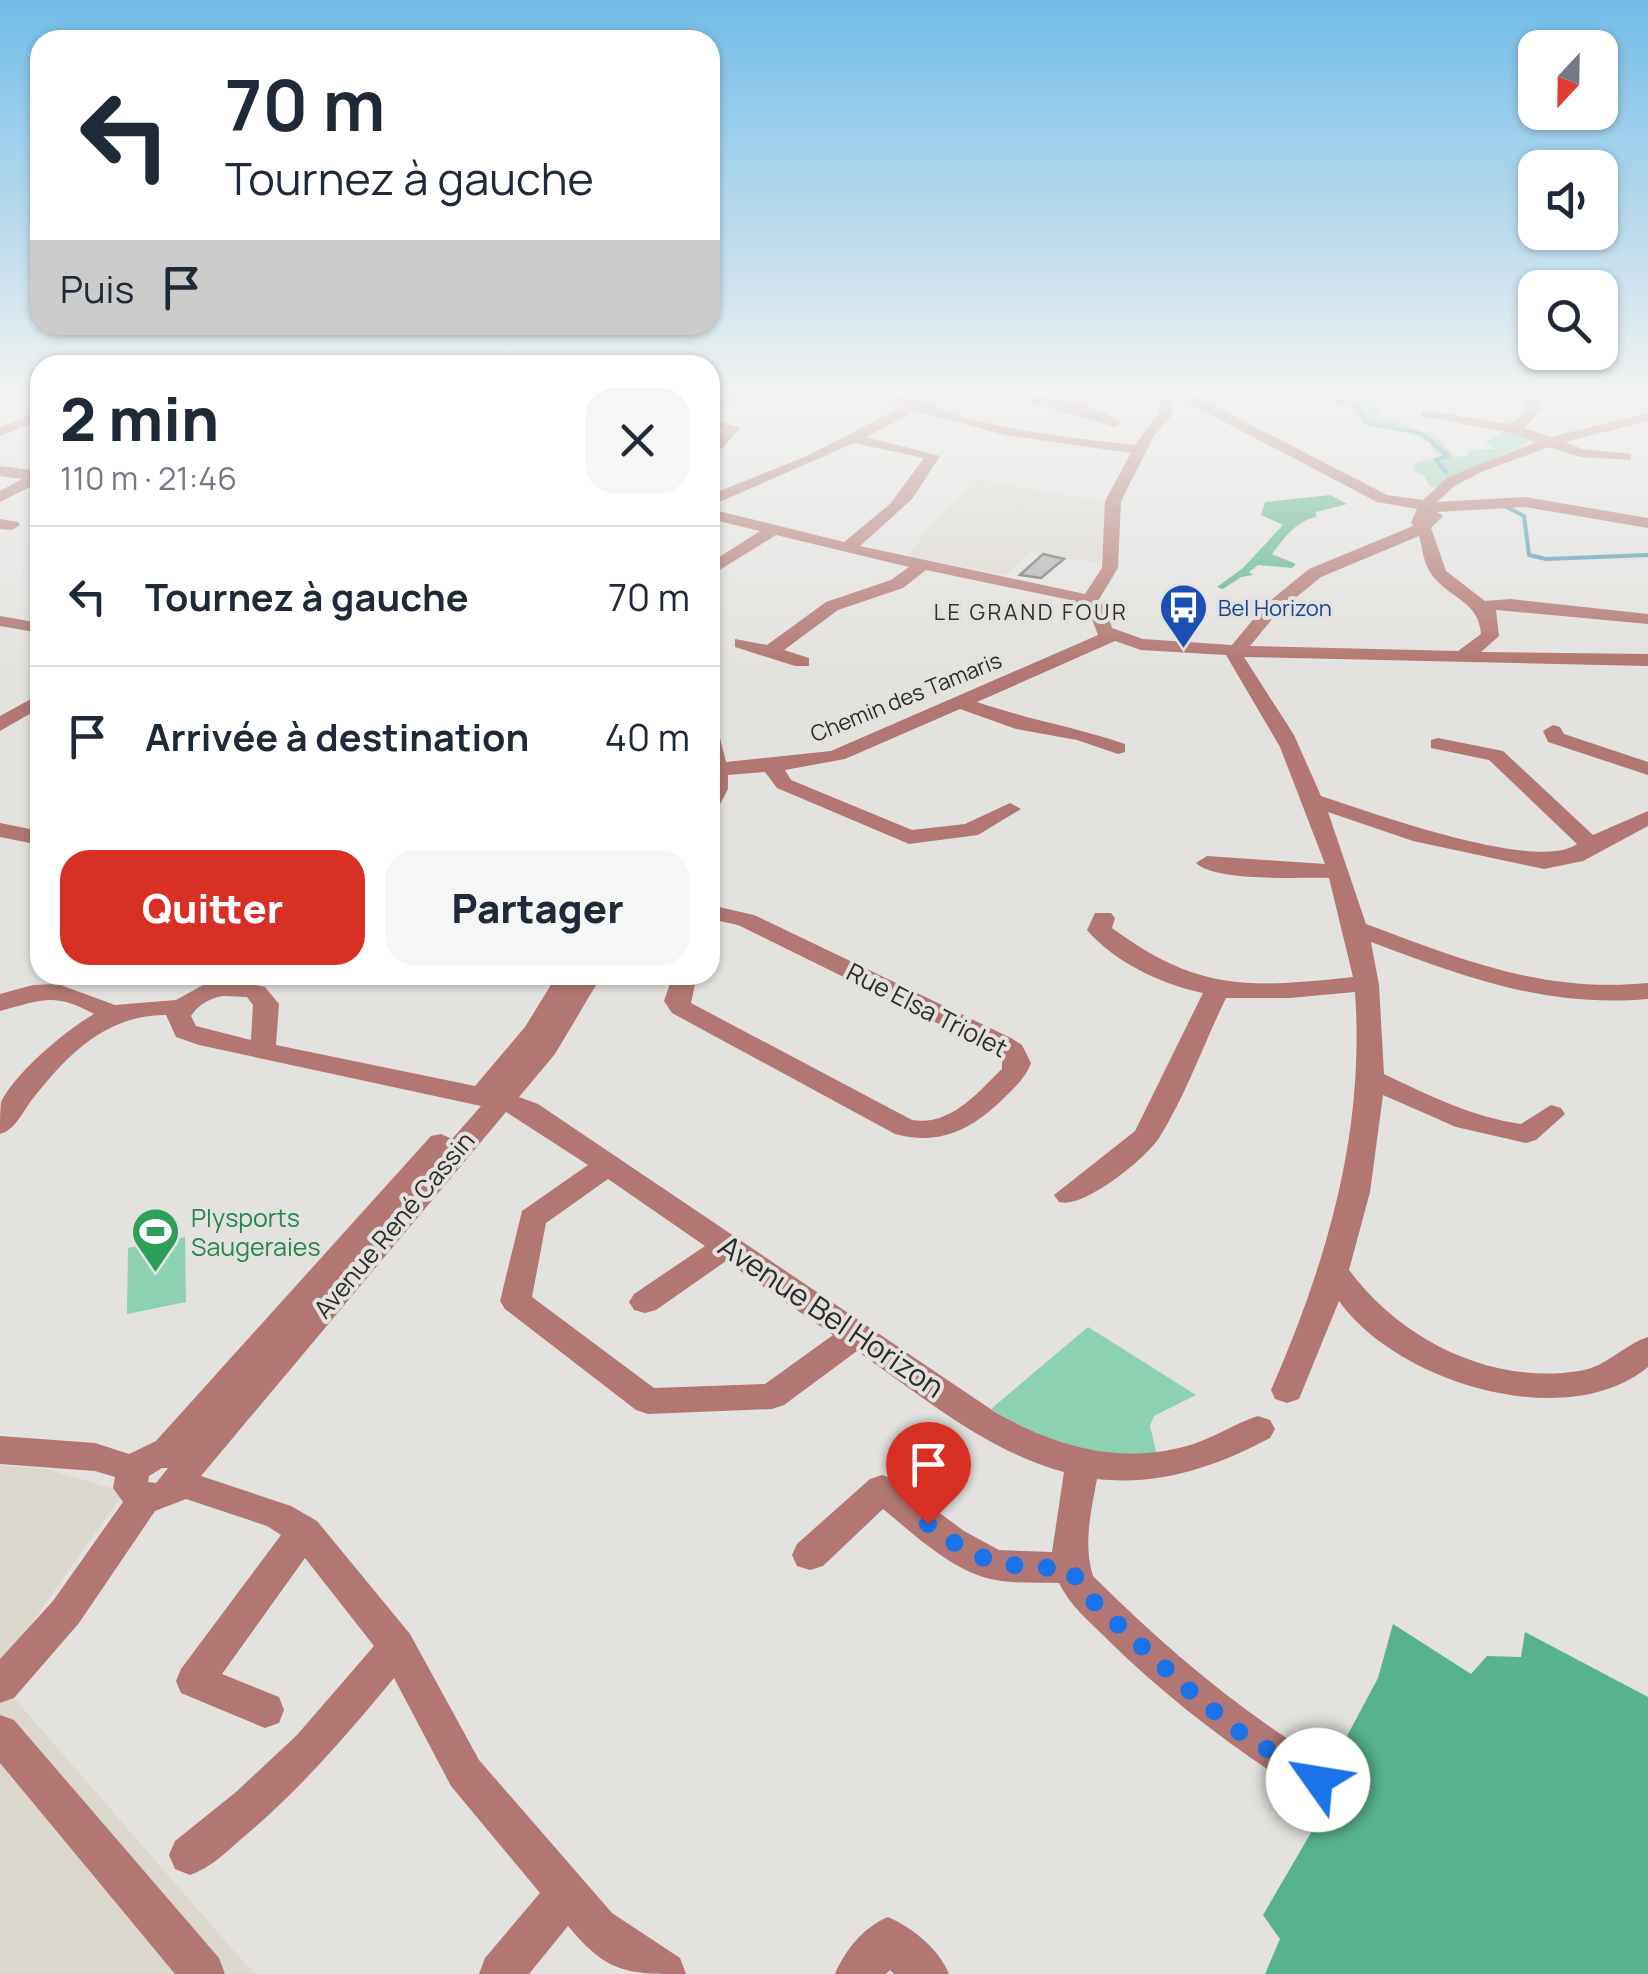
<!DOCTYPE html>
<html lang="fr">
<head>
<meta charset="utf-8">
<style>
  :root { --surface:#fff; --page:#f6f6f7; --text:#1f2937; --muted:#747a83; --line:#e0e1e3; --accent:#d93025 }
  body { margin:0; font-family:Manrope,sans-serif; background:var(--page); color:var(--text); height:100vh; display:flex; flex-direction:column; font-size:38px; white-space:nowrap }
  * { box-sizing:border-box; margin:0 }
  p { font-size:32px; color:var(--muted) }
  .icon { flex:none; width:55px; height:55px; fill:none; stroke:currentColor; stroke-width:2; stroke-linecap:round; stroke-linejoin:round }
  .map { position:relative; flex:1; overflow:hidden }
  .sheet { position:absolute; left:30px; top:355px; width:690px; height:630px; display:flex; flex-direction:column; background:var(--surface); border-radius:30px; box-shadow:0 2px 8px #0004 }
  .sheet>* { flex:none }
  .hud { position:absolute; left:30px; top:30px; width:690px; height:305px; border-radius:30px; box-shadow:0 2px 8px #0004; background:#fff; color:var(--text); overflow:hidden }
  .needle { width:65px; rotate:202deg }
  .controls { position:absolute; left:1518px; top:30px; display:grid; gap:20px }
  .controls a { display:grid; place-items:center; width:100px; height:100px; border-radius:20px; background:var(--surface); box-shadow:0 2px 8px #0004; font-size:50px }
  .pin { position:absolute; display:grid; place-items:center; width:85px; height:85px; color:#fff; margin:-102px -42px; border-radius:50% 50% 50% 0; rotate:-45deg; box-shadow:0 0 10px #0007 }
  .pin .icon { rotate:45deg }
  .me { position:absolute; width:110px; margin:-55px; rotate:302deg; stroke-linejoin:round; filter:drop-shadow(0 0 8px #0008) }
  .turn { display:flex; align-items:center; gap:35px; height:210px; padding:0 30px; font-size:45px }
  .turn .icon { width:130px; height:130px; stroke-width:2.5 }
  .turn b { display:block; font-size:70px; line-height:85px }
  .then { display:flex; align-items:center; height:95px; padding:0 30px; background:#0003; gap:20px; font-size:38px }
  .round { display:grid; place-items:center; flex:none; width:105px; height:105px; border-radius:30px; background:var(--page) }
  .head { display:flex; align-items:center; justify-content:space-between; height:170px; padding:0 30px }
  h1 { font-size:60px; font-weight:800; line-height:75px }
  .cta { display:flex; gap:20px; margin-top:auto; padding:20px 30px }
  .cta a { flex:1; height:115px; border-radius:30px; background:var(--accent); color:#fff; font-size:40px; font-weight:800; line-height:115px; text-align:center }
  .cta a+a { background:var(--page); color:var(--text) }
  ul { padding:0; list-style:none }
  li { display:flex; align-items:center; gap:30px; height:140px; padding:0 30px; border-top:2px solid var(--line) }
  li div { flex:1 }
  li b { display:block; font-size:38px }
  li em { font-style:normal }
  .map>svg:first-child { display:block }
  .built { fill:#dcd8ce }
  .green { fill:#8cd1b1 }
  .forest { fill:#56b38d }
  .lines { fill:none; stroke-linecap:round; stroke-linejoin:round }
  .stream { stroke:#4f99af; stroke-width:4 }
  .building { fill:#b3b0af; stroke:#6f6c6c; stroke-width:2.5 }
  .minor { fill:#b27772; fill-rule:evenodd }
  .route { stroke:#1a73e8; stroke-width:18; stroke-dasharray:0 32.4 }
  .labels { text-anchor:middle; stroke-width:8; stroke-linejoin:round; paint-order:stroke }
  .far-transit-label { font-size:22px; fill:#164399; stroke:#e3e2df; text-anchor:start }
  .far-neighbourhood-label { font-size:22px; letter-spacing:2.5px; fill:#302f2d; stroke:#e3e2df }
  .far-street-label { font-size:22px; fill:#2d2c2b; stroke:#e3e2df }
  .street-label { font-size:25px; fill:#2d2c2b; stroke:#e3e2df }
  .leisure-label { font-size:25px; fill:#27864d; stroke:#e3e2df; text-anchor:start }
  .near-street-label { font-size:30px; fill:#2d2c2b; stroke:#e3e2df }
</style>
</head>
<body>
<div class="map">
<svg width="1648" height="1974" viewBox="0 0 1648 1974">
  <rect width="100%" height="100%" fill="#e3e2df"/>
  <!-- built -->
  <path class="built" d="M974 479 1108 502 1101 564 1031 551 1006 575 906 556Z
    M0 1466 43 1468 124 1492 0 1668Z
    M0 1682 254 1974H0Z"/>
  <!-- green -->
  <path class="green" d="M1306 391C1333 391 1353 393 1377 405L1379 417 1435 435 1454 456 1466 457 1470 450 1496 449 1485 442 1506 430 1533 440 1436 487H1430L1425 477 1412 470 1416 463 1441 456 1431 449V443L1402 428 1365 424 1352 408Z
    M185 1237 186 1302 127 1314 128 1248Z
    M1088 1327 1196 1395 1154 1416 1150 1426 1157 1455C1094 1459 1044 1441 991 1409Z"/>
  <!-- forest -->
  <path class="forest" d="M1330 495 1347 504 1316 512V517C1296 521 1284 538 1272 554L1296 564 1292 568 1258 565 1249 572 1253 575 1241 577 1223 589 1217 587 1243 568 1283 525 1261 515 1265 502Z
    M1393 1624 1471 1674 1487 1656 1521 1657 1525 1632 1648 1697V1974H1265L1280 1939 1263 1915 1323 1812 1331 1766 1378 1678Z"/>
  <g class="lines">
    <!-- stream -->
    <path class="stream" d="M1320 391 1355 407 1368 423 1422 434 1448 456 1436 460 1446 472
      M1503 505 1524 516 1529 555 1546 559 1648 555"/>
  </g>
  <!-- building -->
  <path class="building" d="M1043 554 1064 559 1041 578 1020 575Z"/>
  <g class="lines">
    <!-- minor -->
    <path class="minor" d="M736 391H753L710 415V405Z
      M869 391C904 390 939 412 973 420 1027 433 1081 439 1135 445L1157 415 1162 391H1186L1387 495 1423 500 1448 477 1536 442 1511 433 1421 416V410L1511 424 1528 408 1521 391H1535L1542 409 1524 428 1551 437 1648 413V421L1565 442 1582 449 1631 454V460L1580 457 1549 447 1481 472 1453 487 1437 502 1525 497 1648 518V528L1525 507 1437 512 1443 516 1431 528 1446 571 1485 601 1511 599 1648 614V624L1496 610 1499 636 1481 652 1648 654V666L1244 657 1294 735 1321 796C1370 812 1537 873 1577 844L1489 760 1431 748V740L1438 738 1503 751 1593 835 1648 811V826L1583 861 1544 869 1413 841 1328 812 1366 924C1463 960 1542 993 1648 983V999C1545 1008 1465 977 1371 942L1379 985 1384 1074C1428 1095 1472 1117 1521 1124L1551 1105 1561 1108 1565 1114 1536 1140 1526 1143 1456 1127 1383 1095 1370 1192 1349 1270C1401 1340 1491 1385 1579 1371 1607 1367 1623 1345 1648 1337V1367L1640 1373C1556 1431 1395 1380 1339 1301L1299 1399 1287 1403 1275 1399 1271 1390C1327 1262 1365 1133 1355 992L1290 998H1226C1204 1043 1186 1095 1159 1138 1145 1159 1084 1209 1059 1202L1054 1195 1135 1131 1203 993C1163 985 1114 962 1087 930L1095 913H1111L1115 918 1112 928C1199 992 1249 988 1353 977L1329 878C1300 877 1215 882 1196 863L1207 856 1325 864 1280 747 1226 655 1141 650 1115 641 977 702C1026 719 1076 727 1125 744V752L1118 754 1077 740 1016 729 960 709 845 759 785 770 791 780 912 830 965 824 1010 803 1021 809 978 835 909 844 777 788 765 772 728 775V789L718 808 710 809V732L720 738 726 762 831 751 1098 635 1089 611 1070 600 926 570 903 588 838 610 784 650 809 658V666H795L735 647V639L767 645 826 602 891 580 909 567 776 535 710 576V563L760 531 710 519V509L844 542 890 504 924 458 854 443 710 506V495L807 456 902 407ZM1175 396 1377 502 1417 509 1411 522 1413 526 1309 569 1266 604 1232 645 1143 639 1112 628 1106 608 1098 601 1118 568 1121 501 1154 436 1171 416ZM915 411 1005 435 1131 453 1105 501 1102 568 1085 594 860 546 912 499 940 456 866 437ZM1419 536C1423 550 1423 563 1432 575 1450 599 1479 601 1481 634L1458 651 1250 646 1278 612 1321 577Z
      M990 391C1020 390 1100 403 1122 423L1115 427Z
      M40 411V420L0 436V427Z
      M710 419 740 428 722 449 710 446 723 430 710 427Z
      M0 466 40 471V482L0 502V491L22 479 0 476Z
      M0 519 18 522 20 525 12 530 0 529Z
      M0 616 40 623V633L0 626Z
      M40 694V708L0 731V716Z
      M1553 725 1560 727 1564 734 1648 762V775L1548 742 1543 731Z
      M0 823 40 831V845L0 837Z
      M710 905 754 915 1011 1038 1022 1045 1031 1063C1025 1079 1014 1088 1002 1100 971 1130 939 1146 895 1134L672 1013 664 1001 673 975H697L691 1003 912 1120C951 1126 976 1094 1002 1069V1055L738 925 710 919Z
      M557 975H602L555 1054 519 1097 538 1104 995 1412C1055 1446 1117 1465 1187 1446 1212 1439 1233 1424 1258 1416L1270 1420 1275 1429 1270 1438C1215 1467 1160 1486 1097 1479 1091 1511 1083 1544 1093 1576 1152 1635 1215 1690 1285 1737 1304 1749 1329 1759 1338 1780L1332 1793 1318 1799 1304 1793C1234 1749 1168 1699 1109 1641 1091 1623 1070 1606 1059 1583 1039 1582 1016 1584 996 1580 954 1573 915 1535 883 1509L823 1566 810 1570 797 1566 792 1555 797 1544 870 1479 882 1475 894 1479 964 1531 999 1550 1052 1552 1064 1472C986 1451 922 1396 857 1351L784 1405 772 1409 648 1414 636 1410 505 1309 500 1301 522 1211 588 1165 506 1112 201 1476 291 1506 317 1521 410 1634 479 1760 612 1913 680 1958 686 1974C627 1974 608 1974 568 1926L529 1974H479L485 1958 540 1893 451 1786 394 1678C346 1736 298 1792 240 1840 224 1854 210 1868 190 1875L175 1869 169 1855 175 1841 236 1792 297 1735 374 1646 305 1558 222 1674 279 1697 284 1710 279 1723 265 1728 181 1693 176 1681 181 1669 281 1535 267 1526 186 1499 155 1511 79 1623 14 1698 0 1703V1659L53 1601 123 1502 113 1488 115 1477 95 1471 0 1464V1436L95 1443 129 1454 156 1441 431 1136 441 1134 452 1139 481 1106 199 1045 176 1037 166 1015C105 1015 67 1055 31 1101 22 1113 15 1130 0 1134 0 1125 0 1111 1 1102 15 1073 66 1030 94 1014 54 992 42 1000 0 1011V994L33 985 58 984 115 1005 176 1000 203 985 234 981 265 987 279 1004 276 1045 475 1086 525 1027ZM223 996 247 997 253 1005 251 1040 196 1026 191 1016C198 1005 210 998 223 996ZM608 1179 705 1246 634 1294 629 1302 634 1310 645 1313 656 1310 726 1261 833 1335 765 1384 654 1388 532 1297 546 1223ZM162 1468H168L156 1483 148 1482 149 1476Z
      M0 1715 14 1720 219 1958 225 1974H175L0 1763Z
      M888 1917C913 1928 939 1949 949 1974H894L890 1970 886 1974H835C845 1950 864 1927 888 1917Z"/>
  </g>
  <!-- sky -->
  <linearGradient id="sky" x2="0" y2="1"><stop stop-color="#71bce8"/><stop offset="0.59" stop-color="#f2f2f1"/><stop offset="1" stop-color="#f2f2f1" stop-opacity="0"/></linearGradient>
  <rect width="1648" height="667" fill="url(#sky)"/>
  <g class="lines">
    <!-- route -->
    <path class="route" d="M928 1524C981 1565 1003 1567 1069 1568L1095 1603 1190 1691 1242 1734 1318 1780"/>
  </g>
  <!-- icons -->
  <defs>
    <symbol id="bus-pin" viewBox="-11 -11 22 30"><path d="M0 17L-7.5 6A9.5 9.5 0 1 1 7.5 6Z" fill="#1a4fb4" stroke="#e3e2df"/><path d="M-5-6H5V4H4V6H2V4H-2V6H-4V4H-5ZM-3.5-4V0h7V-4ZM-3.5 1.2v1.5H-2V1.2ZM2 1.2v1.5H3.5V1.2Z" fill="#fff"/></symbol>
    <symbol id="stadium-pin" viewBox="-11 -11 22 30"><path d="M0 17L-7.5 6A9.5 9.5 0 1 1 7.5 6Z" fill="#2e9e5b" stroke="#e3e2df"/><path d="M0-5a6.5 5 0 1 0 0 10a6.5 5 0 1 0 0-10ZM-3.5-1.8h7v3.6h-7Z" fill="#fff"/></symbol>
  </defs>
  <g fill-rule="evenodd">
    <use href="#bus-pin" x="1156" y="580" width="55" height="75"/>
    <use href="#stadium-pin" x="128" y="1204" width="55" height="75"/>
  </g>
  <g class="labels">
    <!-- far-transit labels -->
    <g class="far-transit-label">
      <text x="1218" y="616">Bel Horizon</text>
    </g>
    <!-- far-neighbourhood labels -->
    <g class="far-neighbourhood-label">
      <text x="1031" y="620">LE GRAND FOUR</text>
    </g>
    <!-- far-street labels -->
    <g class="far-street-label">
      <text transform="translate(906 697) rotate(-22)" y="8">Chemin des Tamaris</text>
    </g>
    <!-- street labels -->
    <g class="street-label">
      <text transform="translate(927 1010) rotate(27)" y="9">Rue Elsa Triolet</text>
      <text transform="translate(394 1225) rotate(-50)" y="9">Avenue René Cassin</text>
    </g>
    <!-- leisure labels -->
    <g class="leisure-label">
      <text x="191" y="1227">Plysports<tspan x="191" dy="29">Saugeraies</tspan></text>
    </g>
    <!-- near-street labels -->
    <g class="near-street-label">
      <text transform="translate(831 1317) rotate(34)" y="10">Avenue Bel Horizon</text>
    </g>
  </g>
</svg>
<div class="controls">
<a><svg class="needle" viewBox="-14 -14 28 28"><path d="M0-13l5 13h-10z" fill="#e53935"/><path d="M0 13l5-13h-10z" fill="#747a83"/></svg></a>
<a><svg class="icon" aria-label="sound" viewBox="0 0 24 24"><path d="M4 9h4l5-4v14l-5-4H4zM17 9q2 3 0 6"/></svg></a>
<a><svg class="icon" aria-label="search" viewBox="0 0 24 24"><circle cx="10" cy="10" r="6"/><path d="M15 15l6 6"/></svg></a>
</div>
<div class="pin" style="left:928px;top:1524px;background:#d93025"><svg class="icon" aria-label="arrive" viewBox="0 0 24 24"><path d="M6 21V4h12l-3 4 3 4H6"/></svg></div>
<svg class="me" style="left:1318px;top:1780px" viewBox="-20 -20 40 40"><circle r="19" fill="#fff"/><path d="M0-13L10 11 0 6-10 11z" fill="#1a73e8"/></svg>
<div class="hud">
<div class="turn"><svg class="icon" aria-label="left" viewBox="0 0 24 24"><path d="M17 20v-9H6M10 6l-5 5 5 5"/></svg><div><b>70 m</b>Tournez à gauche</div></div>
<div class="then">Puis<svg class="icon" aria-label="arrive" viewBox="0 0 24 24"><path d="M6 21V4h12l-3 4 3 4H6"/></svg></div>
</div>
<section class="sheet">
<div class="head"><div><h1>2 min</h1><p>110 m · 21:46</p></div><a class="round"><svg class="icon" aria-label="close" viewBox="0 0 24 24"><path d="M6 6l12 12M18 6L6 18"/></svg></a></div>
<ul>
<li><svg class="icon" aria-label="left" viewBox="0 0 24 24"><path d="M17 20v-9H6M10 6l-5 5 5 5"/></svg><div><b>Tournez à gauche</b></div><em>70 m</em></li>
<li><svg class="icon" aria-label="arrive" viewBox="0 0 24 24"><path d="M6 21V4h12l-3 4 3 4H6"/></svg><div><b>Arrivée à destination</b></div><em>40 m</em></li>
</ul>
<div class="cta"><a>Quitter</a><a>Partager</a></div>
</section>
</div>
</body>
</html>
